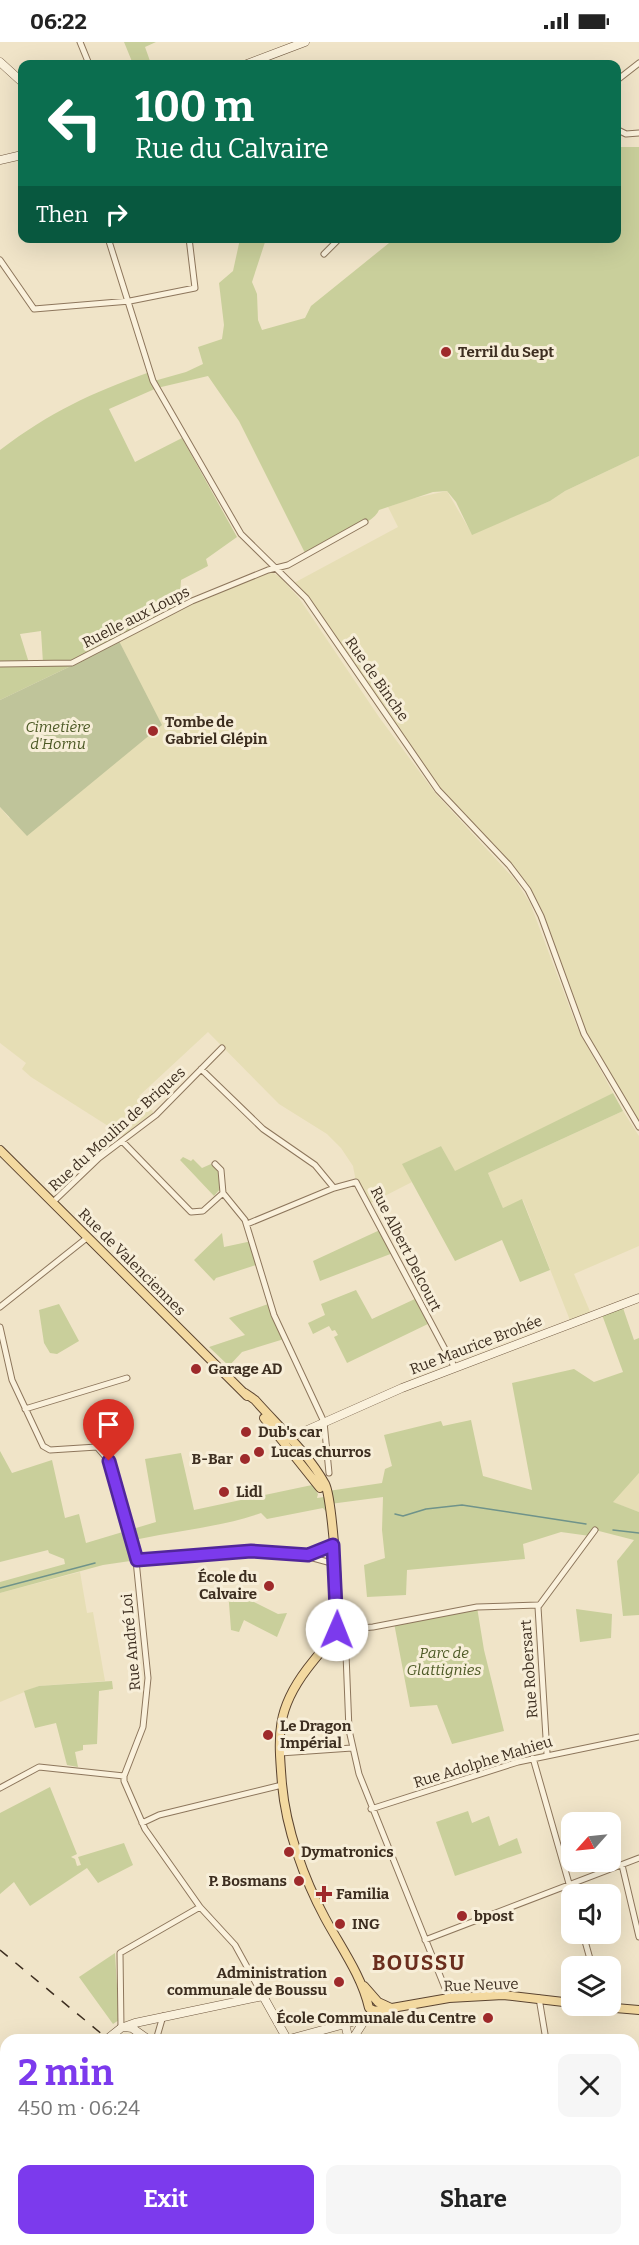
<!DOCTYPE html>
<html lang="en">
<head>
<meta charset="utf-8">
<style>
  :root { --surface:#fff; --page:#f6f6f6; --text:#222; --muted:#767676; --accent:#7c3aed }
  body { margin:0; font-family:Bitter,serif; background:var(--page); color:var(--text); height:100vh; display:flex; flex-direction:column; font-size:22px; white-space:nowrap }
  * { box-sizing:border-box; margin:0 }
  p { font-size:20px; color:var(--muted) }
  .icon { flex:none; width:33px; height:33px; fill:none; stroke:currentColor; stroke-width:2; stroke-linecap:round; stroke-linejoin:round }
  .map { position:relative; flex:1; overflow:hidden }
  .details { position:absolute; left:0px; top:1992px; width:639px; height:212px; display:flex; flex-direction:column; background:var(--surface); border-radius:18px 18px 0 0; box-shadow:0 6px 24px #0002 }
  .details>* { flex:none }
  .top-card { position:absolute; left:18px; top:18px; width:603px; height:183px; border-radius:12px; box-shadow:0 6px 24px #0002; background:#0b6e4f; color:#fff; overflow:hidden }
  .needle { width:39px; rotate:243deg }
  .tools { position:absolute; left:561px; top:1770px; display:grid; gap:12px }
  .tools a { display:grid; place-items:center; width:60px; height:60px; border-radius:12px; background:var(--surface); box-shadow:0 6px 24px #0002; font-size:30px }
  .pin { position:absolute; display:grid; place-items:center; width:51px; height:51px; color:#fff; margin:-62px -26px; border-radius:50% 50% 50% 0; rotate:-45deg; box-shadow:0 0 6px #0007 }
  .pin .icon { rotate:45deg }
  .me { position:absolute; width:66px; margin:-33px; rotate:1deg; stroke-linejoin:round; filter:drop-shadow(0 0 4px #0008) }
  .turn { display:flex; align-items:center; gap:21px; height:126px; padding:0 18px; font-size:27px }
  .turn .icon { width:78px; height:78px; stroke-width:2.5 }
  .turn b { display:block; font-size:42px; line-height:51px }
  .then { display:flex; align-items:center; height:57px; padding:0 18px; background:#0003; gap:12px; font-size:22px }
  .round { display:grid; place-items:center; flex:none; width:63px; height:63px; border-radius:12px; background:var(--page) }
  .head { display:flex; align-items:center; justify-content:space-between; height:102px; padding:0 18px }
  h1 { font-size:36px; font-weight:700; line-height:45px; color:var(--accent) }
  .primary-button { display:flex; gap:12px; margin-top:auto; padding:12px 18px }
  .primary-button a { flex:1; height:69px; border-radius:12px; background:var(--accent); color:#fff; font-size:24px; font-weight:700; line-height:69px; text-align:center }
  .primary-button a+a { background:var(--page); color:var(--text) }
  .status { display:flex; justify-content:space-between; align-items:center; height:42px; padding:0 30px; background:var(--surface); direction:ltr }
  .status svg { height:16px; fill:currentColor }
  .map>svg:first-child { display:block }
  .farmland { fill:#e6deb5 }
  .green { fill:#c9cf9b; fill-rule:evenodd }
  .cemetery { fill:#bfc49a }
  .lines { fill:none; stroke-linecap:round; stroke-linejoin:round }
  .stream { stroke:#6f938a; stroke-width:1.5 }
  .street-casing { stroke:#8d765c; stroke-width:7 }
  .secondary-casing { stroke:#6f573f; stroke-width:9 }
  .primary-casing { stroke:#5b4430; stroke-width:10 }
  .street { stroke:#faf1dc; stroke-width:5 }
  .secondary { stroke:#faf1dc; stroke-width:8 }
  .primary { stroke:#f3d9a0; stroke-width:8 }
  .rail { stroke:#3d2e20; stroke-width:1.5; stroke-dasharray:10 10; stroke-linecap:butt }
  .route-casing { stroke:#51269a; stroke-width:15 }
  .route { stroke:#7c3aed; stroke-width:10 }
  .poi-dot { fill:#9e2a2b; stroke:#f7eed8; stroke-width:2 }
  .labels { text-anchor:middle; stroke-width:6; stroke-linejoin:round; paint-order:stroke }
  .poi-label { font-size:15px; font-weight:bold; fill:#3d2e20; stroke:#f7eed8; text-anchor:start }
  .street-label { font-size:15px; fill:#3d2e20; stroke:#f7eed8 }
  .park-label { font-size:15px; font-style:italic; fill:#4d5a26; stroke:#f7eed8 }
  .district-label { font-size:21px; font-weight:bold; letter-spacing:1.5px; fill:#6b2e1e; stroke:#f7eed8 }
</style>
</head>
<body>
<div class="status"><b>06:22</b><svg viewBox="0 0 49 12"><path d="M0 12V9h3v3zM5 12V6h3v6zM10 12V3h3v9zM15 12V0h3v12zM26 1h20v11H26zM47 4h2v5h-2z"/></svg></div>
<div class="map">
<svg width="639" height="2203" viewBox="0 0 639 2203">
  <rect width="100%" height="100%" fill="#f0e4c8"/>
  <!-- farmland -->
  <path class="farmland" d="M639 414V1085L593 1010 528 848 509 823 438 748 316 570 292 542 398 485 388 465 410 457 447 449 472 492 550 459 565 449Z
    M268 528 280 535 299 556 379 675 436 752 516 839 530 861 577 985 613 1051 455 1130 441 1104 403 1122 412 1140 369 1162 356 1140 353 1124 341 1106 327 1092 279 1062 208 990 139 1054 156 1073 127 1096 31 1035 22 1027 26 1021 0 1001V765L9 776 161 684 118 597 166 572Z
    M623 1069 639 1094V1204L574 1232 592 1274 571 1281 523 1158 503 1166 488 1131Z
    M639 1431V1470L612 1460 618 1451Z
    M80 1530 87 1571 93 1570 105 1639 39 1644 0 1660V1551Z"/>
  <!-- green -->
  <path class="green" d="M124 0H156L145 5 150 19 133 22Z
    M617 105H639V414L565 449 550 459 472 493 456 460 447 449 433 450 379 468C374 482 321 505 306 513L239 379 208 334 157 346 109 367 135 420 182 396 237 495 206 517 208 524 181 538 179 566 75 622 0 658V408C52 369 89 352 150 330L154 339 186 330 203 322 198 305 222 297 224 283 219 241 233 229 240 197H266L252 240 257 252 258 278 262 288 305 276 311 264 394 197 616 196ZM41 589 43 621H29L20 592Z
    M613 1051 623 1069 488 1131 503 1166 522 1157 550 1228 520 1240 502 1198 455 1219 402 1122 441 1104 455 1129Z
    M183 1115 191 1119 193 1117 202 1126 211 1122 218 1128 221 1146 214 1154 180 1118Z
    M382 1187 393 1211 320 1239 313 1219Z
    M222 1191 224 1205 252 1199 259 1222 216 1236 214 1239 194 1218Z
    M356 1248 372 1277 417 1256 430 1281 347 1321 334 1295 338 1293 335 1288 332 1289 329 1284 313 1292 308 1281 325 1273 321 1262Z
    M271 1261 284 1297 242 1310 229 1324 209 1305 245 1293 229 1276Z
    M59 1262 79 1299 57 1312 50 1311 44 1301 39 1268Z
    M622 1263 634 1298 639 1296V1431L613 1460 639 1470V1573L623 1574 617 1519 634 1498 595 1488 590 1494 561 1490 523 1502 525 1517 407 1528 406 1553 367 1555 364 1523 385 1516 382 1488 383 1455 330 1462 328 1449 382 1441 385 1427 392 1424 384 1393 441 1379 443 1384 471 1378 483 1434 532 1448 512 1341 574 1327 594 1340 623 1330 601 1270Z
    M0 1409 12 1431 52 1418 65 1476 79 1472 86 1501 156 1480 145 1417 181 1411 194 1468 312 1443 318 1452 317 1456 324 1455 328 1472 323 1466 267 1477 261 1471C221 1485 180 1488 139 1497L134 1499 137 1518 103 1523 0 1551V1540L65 1522 64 1517 49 1511 48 1508 0 1520Z
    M233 1546 243 1553 252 1552 254 1560 278 1572 287 1571 277 1595 244 1578 239 1590 231 1588 228 1548Z
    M477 1565 484 1608 504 1689 452 1702 437 1663 410 1665 394 1581Z
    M576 1567 612 1572 611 1596 580 1600Z
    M112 1639 113 1647 99 1649 97 1702 83 1703V1708L75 1710 78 1725 67 1723 56 1681 35 1686 24 1649 39 1644Z
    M50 1745 77 1812 71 1815 75 1817 77 1824 81 1823 78 1815 124 1801 133 1823 98 1841 87 1826 30 1864 14 1840 0 1852V1771Z
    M468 1769 472 1781 489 1774 499 1804 517 1796 522 1811 455 1834 436 1780Z
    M115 1911 119 1978 113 1982 79 1935Z
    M633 2074H639V2203H563L567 2202 566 2198H633Z
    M6 2117V2198H348L354 2203H0V2121Z"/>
  <!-- cemetery -->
  <path class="cemetery" d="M118 597 162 683 27 794 0 765V658L73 623Z"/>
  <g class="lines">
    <!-- stream -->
    <path class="stream" d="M395 1472 403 1474 426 1467 462 1463 586 1482
      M613 1488 639 1491
      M0 1546 95 1521"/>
    <defs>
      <path id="street" d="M80 0 89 22
        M616 39 639 21
        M616 87 626 92 639 91
        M108 196 153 339 241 492 306 556 438 748 509 823 528 848 541 874 584 992 639 1085
        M324 212 340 196
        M0 218 34 267 130 259 195 246 189 196
        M0 622 72 621 192 559 268 528 288 523 365 480
        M201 1027 263 1087 315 1123 334 1146
        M122 1099 191 1170 203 1169 223 1151 245 1178 274 1273 324 1380 329 1431
        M215 1122 221 1128 223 1151
        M53 1160 99 1116 156 1073 222 1006
        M247 1182 334 1146 356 1140 455 1326
        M0 1265 88 1195
        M0 1285 12 1338 43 1404 50 1408 97 1405 109 1419 122 1471 134 1499 148 1636 143 1685 124 1734V1739L145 1787 200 1865 235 1903 263 1954
        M25 1367 127 1336
        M308 1513 333 1503
        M137 1518 224 1511 291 1510 335 1522
        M280 1711 352 1706
        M547 1712 538 1565 595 1488
        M533 1716 572 1852
        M0 1746 39 1725 124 1734
        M371 1767 518 1720 639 1695
        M142 1781 159 1773 282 1743
        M622 1823 639 1895
        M583 1892 592 1924
        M425 1898 639 1816
        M449 1956 359 1732 349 1688 346 1612 337 1588 373 1585 477 1565 538 1563
        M539 1956 546 1998
        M121 1986 120 1911 200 1865
        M156 1998 163 1974
        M633 2022 639 2023
        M491 2198 493 2203"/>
      <path id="secondary" d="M0 20 22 40
        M247 22 305 0
        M0 118 22 113
        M287 1397 402 1346 639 1256
        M345 1982 349 1998
        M125 1985 132 1986 149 1998
        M106 1998 121 1986 135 1981 263 1954 287 1997
        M286 1998 363 1977 376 1969
        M352 1998 366 1976
        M0 2077 6 2073
        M398 2198 402 2203"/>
      <path id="primary" d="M0 1108 247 1354
        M245 1351 255 1358C278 1384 308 1411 325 1442 332 1455 342 1579 335 1591 327 1603 316 1615 307 1627 276 1668 278 1692 282 1742 286 1787 304 1837 325 1876 340 1904 362 1934 369 1966L375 1969 449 1956 503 1953 572 1961
        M264 1376 320 1446
        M364 1944 378 1960 391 1966
        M592 1964 639 1968"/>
    </defs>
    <!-- street casing -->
    <use href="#street" class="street-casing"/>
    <!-- secondary casing -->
    <use href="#secondary" class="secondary-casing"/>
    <!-- primary casing -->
    <use href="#primary" class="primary-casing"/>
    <!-- street -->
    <use href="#street" class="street"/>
    <!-- secondary -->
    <use href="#secondary" class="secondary"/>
    <!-- primary -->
    <use href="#primary" class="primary"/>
    <!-- rail -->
    <path class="rail" d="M0 1908 109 1998
      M352 2198 359 2203"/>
  </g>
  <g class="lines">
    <defs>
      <path id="route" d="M109 1419 137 1518 251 1509 308 1513 333 1503 337 1588"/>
    </defs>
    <!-- route casing -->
    <use href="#route" class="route-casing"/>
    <!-- route -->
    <use href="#route" class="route"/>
  </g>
  <!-- markers -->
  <g class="poi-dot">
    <circle cx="446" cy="310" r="6"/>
    <circle cx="153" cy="689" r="6"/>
    <circle cx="196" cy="1327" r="6"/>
    <circle cx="246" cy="1390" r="6"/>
    <circle cx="259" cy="1410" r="6"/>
    <circle cx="245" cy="1417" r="6"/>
    <circle cx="224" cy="1450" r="6"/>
    <circle cx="269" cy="1544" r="6"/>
    <circle cx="268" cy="1693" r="6"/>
    <circle cx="289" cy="1810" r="6"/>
    <circle cx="299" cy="1839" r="6"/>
    <path d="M321 1843h6v6h6v6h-6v6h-6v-6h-6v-6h6z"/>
    <circle cx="462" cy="1874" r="6"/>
    <circle cx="340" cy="1882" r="6"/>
    <circle cx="339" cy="1940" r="6"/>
    <circle cx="488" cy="1976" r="6"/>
  </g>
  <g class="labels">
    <!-- poi labels -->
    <g class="poi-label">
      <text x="458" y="315">Terril du Sept</text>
      <text x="165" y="685">Tombe de<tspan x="165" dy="17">Gabriel Glépin</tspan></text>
      <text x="208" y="1332">Garage AD</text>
      <text x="258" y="1395">Dub's car</text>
      <text x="271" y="1415">Lucas churros</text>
      <text x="233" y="1422" text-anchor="end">B-Bar</text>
      <text x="236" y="1455">Lidl</text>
      <text x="257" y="1540" text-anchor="end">École du<tspan x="257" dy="17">Calvaire</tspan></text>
      <text x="280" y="1689">Le Dragon<tspan x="280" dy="17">Impérial</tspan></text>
      <text x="301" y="1815">Dymatronics</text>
      <text x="287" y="1844" text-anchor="end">P. Bosmans</text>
      <text x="336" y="1857">Familia</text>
      <text x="474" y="1879">bpost</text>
      <text x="352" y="1887">ING</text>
      <text x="327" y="1936" text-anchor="end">Administration<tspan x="327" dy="17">communale de Boussu</tspan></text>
      <text x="476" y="1981" text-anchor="end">École Communale du Centre</text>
    </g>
    <!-- street labels -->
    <g class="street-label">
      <text transform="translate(136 575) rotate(-27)" y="5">Ruelle aux Loups</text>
      <text transform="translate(377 637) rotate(55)" y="5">Rue de Binche</text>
      <text transform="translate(117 1087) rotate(-42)" y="5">Rue du Moulin de Briques</text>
      <text transform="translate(406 1207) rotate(63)" y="5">Rue Albert Delcourt</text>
      <text transform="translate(132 1220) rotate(45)" y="5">Rue de Valenciennes</text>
      <text transform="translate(476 1303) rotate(-21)" y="5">Rue Maurice Brohée</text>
      <text transform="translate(131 1600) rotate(-95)" y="5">Rue André Loi</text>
      <text transform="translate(529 1627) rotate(-94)" y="5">Rue Robersart</text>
      <text transform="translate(483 1720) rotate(-17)" y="5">Rue Adolphe Mahieu</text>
      <text transform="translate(481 1943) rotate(-2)" y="5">Rue Neuve</text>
    </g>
    <!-- park labels -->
    <g class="park-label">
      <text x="58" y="690">Cimetière<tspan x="58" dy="17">d'Hornu</tspan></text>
      <text x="444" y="1616">Parc de<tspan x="444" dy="17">Glattignies</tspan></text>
    </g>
    <!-- district labels -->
    <g class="district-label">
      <text x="419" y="1928">BOUSSU</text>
    </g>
  </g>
</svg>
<div class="tools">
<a><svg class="needle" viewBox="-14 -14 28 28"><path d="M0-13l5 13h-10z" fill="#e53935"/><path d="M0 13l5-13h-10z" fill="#767676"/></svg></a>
<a><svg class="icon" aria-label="sound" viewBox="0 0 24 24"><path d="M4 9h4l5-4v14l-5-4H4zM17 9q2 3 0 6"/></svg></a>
<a><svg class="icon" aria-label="layers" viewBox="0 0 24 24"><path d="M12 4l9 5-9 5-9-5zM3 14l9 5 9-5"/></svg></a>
</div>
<div class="pin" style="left:109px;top:1419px;background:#d93025"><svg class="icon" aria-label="arrive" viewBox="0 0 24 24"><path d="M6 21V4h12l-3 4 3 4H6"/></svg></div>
<svg class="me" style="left:337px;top:1588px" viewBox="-20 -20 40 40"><circle r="19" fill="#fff"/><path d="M0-13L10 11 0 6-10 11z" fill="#7c3aed"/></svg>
<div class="top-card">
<div class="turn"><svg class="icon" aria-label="left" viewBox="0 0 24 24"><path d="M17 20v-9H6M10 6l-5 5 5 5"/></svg><div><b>100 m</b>Rue du Calvaire</div></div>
<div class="then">Then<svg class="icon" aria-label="right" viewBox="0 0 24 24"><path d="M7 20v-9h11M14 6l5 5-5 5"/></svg></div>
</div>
<section class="details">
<div class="head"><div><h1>2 min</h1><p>450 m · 06:24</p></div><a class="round"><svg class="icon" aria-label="close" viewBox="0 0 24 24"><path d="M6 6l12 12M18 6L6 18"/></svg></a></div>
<div class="primary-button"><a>Exit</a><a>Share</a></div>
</section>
</div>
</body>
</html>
